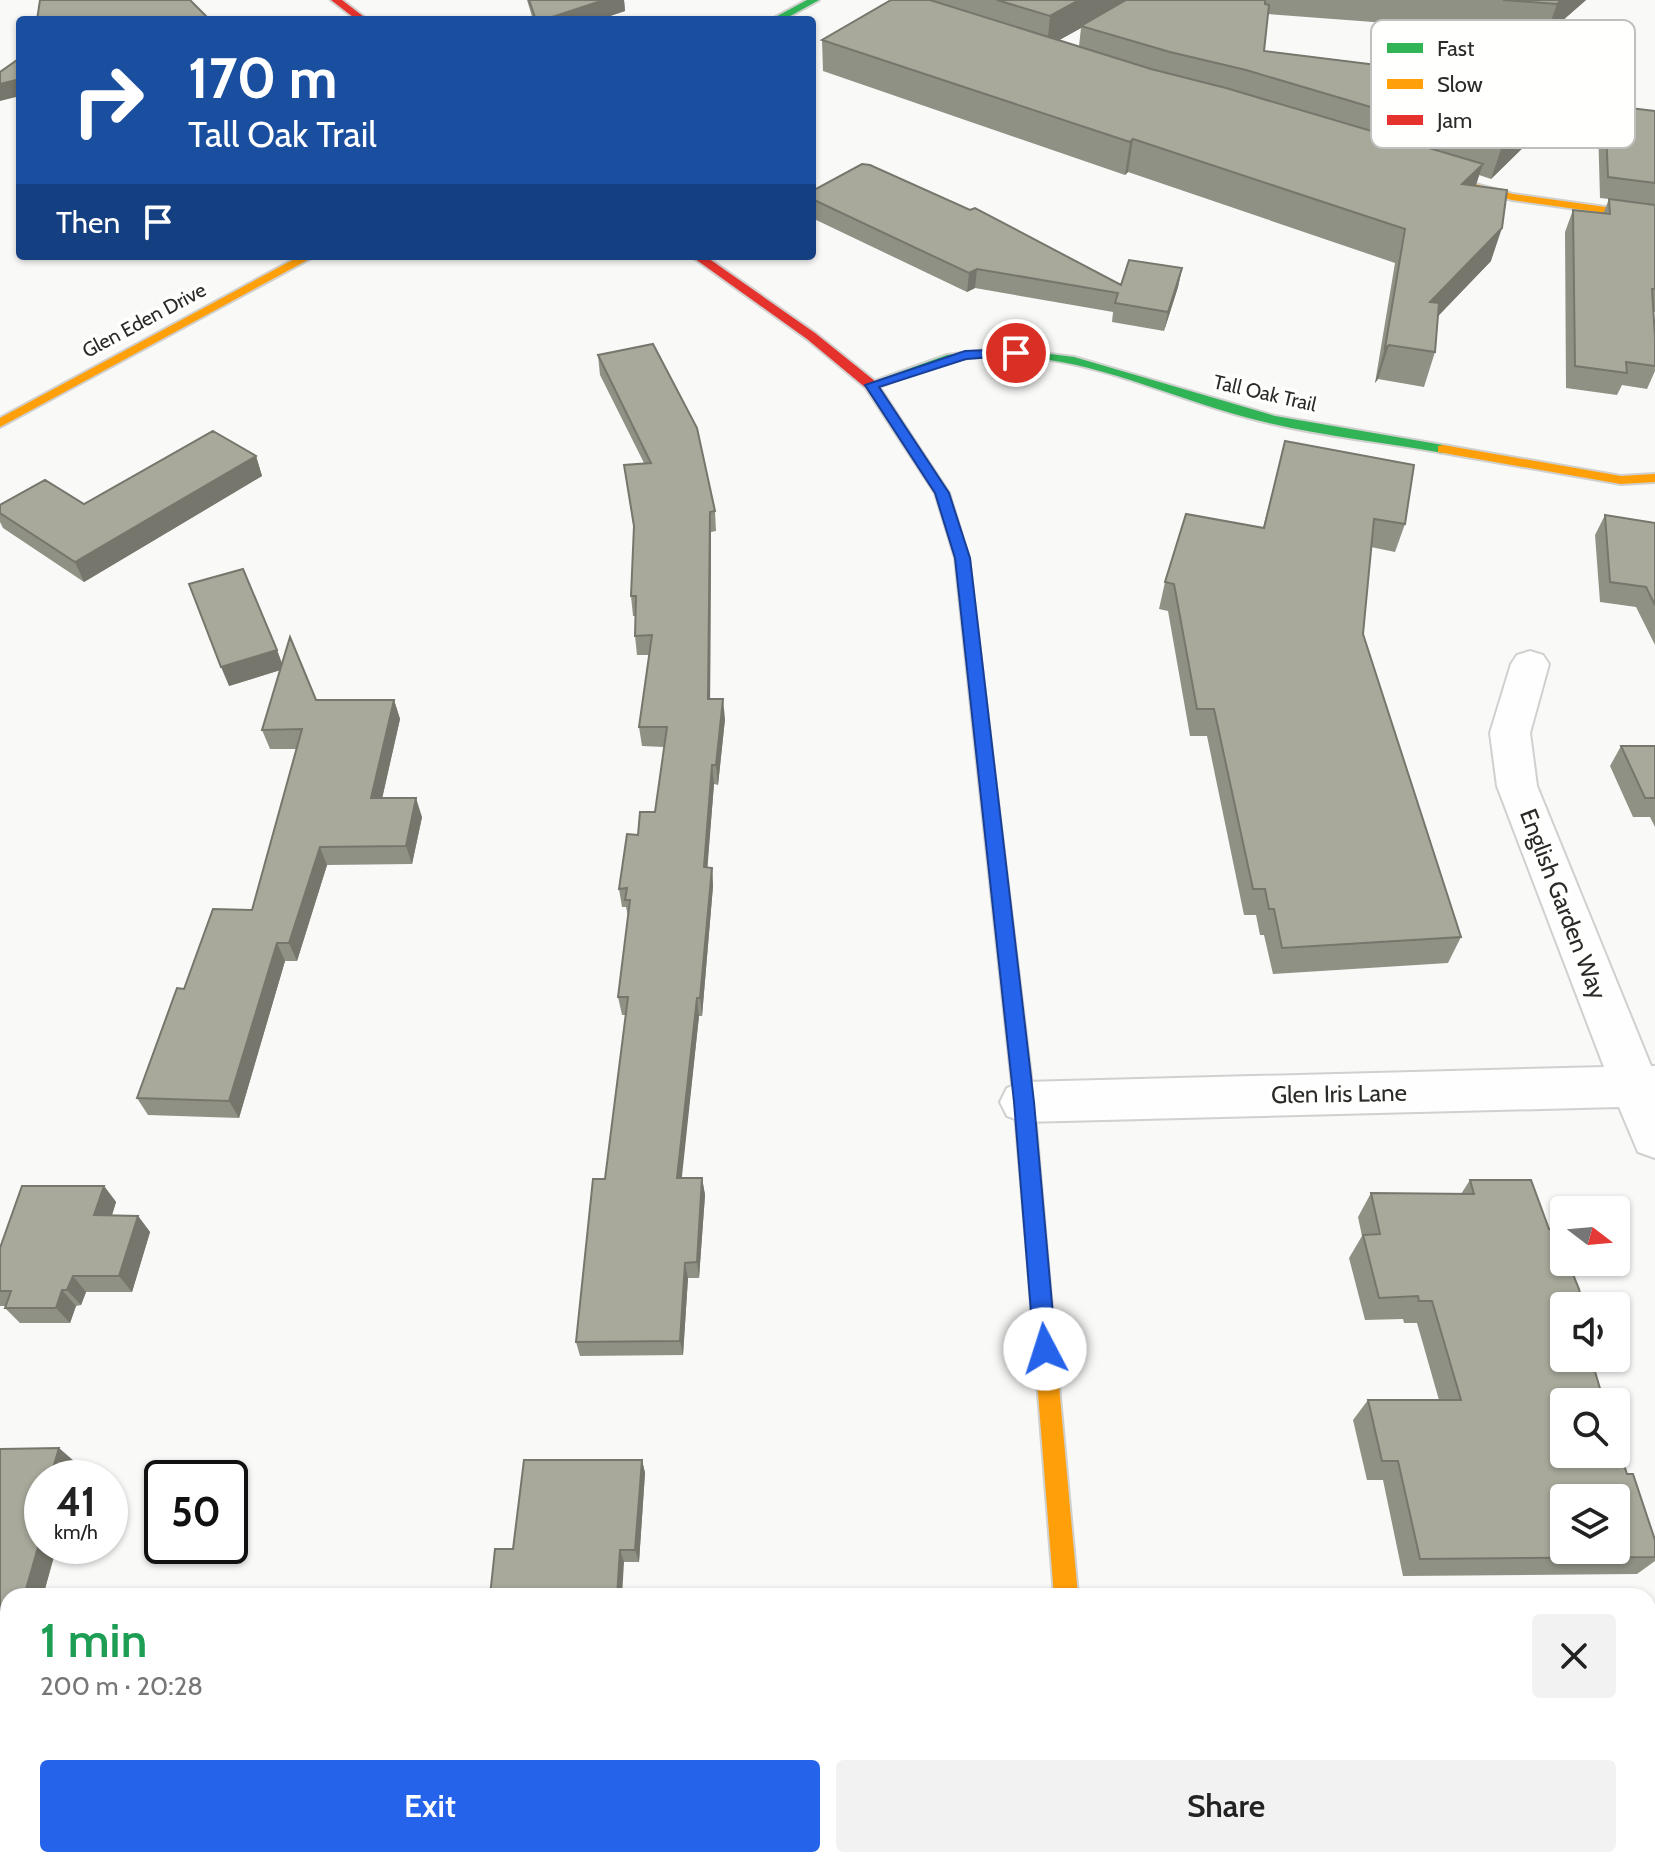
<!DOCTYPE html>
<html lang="en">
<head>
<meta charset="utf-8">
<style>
  :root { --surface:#fff; --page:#f2f2f2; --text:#222; --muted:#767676; --accent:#2563eb }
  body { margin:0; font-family:Cabin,sans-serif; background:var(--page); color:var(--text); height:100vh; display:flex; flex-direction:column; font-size:30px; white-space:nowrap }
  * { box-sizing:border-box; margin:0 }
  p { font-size:26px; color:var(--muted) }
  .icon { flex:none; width:44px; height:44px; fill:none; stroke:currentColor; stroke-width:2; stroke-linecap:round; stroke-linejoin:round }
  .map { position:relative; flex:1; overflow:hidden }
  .panel { position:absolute; left:0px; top:1588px; width:1656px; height:280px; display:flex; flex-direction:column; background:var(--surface); border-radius:24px 24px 0 0; box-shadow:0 2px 6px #0004 }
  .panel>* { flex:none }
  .banner { position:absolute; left:16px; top:16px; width:800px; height:244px; border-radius:8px; box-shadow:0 2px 6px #0004; background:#1a4fa0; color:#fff; overflow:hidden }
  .needle { width:52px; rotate:106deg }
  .fabs { position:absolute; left:1550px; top:1196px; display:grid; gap:16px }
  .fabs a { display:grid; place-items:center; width:80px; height:80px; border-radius:8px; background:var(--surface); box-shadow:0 2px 6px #0004; font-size:40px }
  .speed { position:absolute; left:24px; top:1460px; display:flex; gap:16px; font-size:40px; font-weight:700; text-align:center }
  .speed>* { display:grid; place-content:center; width:104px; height:104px; border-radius:50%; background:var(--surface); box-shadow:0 2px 6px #0004; line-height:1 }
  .speed small { font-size:20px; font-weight:400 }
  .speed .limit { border:4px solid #111; border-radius:12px; background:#fff; color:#111 }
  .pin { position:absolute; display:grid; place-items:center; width:68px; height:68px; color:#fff; margin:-34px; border:4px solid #fff; border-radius:50%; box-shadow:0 2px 8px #0007 }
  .me { position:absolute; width:88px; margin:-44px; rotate:355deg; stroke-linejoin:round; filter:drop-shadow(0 0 6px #0008) }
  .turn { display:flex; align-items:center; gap:28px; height:168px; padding:0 40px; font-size:36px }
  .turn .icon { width:104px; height:104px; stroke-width:2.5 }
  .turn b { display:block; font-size:56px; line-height:68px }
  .then { display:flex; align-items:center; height:76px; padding:0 40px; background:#0003; gap:16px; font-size:30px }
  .round { display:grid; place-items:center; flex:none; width:84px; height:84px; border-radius:8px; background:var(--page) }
  .headline { display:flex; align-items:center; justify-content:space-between; height:136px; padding:0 40px }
  h1 { font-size:48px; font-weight:600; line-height:60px; color:#1e9e55 }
  .button { display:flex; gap:16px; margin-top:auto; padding:16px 40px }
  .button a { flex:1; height:92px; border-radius:8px; background:var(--accent); color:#fff; font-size:32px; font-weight:600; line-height:92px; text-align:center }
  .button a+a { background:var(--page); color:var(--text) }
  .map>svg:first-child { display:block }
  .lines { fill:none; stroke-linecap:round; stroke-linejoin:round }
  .street-casing { stroke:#d0d0cf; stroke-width:4 }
  .fast-casing { stroke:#d0d0cf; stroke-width:4 }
  .slow-casing { stroke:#d0d0cf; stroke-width:4 }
  .jam-casing { stroke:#d0d0cf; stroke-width:4 }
  .street { fill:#fefefe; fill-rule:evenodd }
  .fast { fill:#30b455; fill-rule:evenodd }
  .slow { fill:#ff9f0a; fill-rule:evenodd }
  .jam { fill:#e5322d; fill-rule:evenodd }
  .wall { fill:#909185; fill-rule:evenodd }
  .shaded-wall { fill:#76766c }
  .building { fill:#a8a99b; stroke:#76766c; stroke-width:2; fill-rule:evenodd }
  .route { fill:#2563eb; stroke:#184099; stroke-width:2 }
  .labels { text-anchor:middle; stroke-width:7; stroke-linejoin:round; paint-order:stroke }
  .far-street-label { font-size:20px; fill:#2a2a29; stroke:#fffffe }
  .street-label { font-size:24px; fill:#2a2a29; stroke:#fffffe }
  .key { fill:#fffffe; stroke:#bfbfbe; stroke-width:2 }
  .key-label { font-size:22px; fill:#2a2a29 }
</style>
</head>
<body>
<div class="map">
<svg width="1655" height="1868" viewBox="0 0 1655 1868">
  <rect width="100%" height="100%" fill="#f9f9f8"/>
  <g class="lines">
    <defs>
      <path id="street" d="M1530 651 1543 655 1549 664 1530 733 1537 786 1651 1066H1655V1158L1638 1152 1619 1107 1024 1122 1007 1116 1000 1102 1007 1088 1024 1082 1604 1067 1497 786 1490 733 1511 664 1517 655Z"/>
      <path id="fast" d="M807 0H819L783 20H770Z
        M1001 348 1074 357 1275 416 1443 445 1450 449 1443 453C1377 441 1310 435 1245 417 1153 392 1060 343 962 359 933 364 904 378 876 388L864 385 947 355Z
        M982 729 990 735 1034 1102 1047 1253 1044 1260 1037 1263 1030 1260 1027 1253 1014 1102 974 735Z"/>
      <path id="slow" d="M1449 177 1513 194 1655 214V220L1512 200 1445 182V178Z
        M300 256H315L0 427V418Z
        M1443 445 1621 476 1655 474V482L1621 484 1438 452V446Z
        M1037 1243 1044 1246 1047 1253 1078 1596H1054L1027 1253 1030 1246Z"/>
      <path id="jam" d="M331 0H342L368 20H357Z
        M691 256H705L815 333 876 382 949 493 969 558 990 735 988 739H976L974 735 955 558 935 493 866 388 807 339Z
        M1075 1860H1101V1868H1075Z"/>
    </defs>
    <!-- street casing -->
    <use href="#street" class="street-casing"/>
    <!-- fast casing -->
    <use href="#fast" class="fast-casing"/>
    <!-- slow casing -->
    <use href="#slow" class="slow-casing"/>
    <!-- jam casing -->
    <use href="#jam" class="jam-casing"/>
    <!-- street -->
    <use href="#street" class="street"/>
    <!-- fast -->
    <use href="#fast" class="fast"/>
    <!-- slow -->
    <use href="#slow" class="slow"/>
    <!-- jam -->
    <use href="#jam" class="jam"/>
  </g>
  <!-- wall -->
  <path class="wall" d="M527 0H624L625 11 598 20H533Z
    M891 0H1586L1546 35 1268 14 1264 51 1555 95 1544 127 1491 179 1479 175 1475 186 1491 261 1438 316 1435 352 1424 387 1378 379 1375 383 1395 263 1128 172 1125 175 823 71 822 40ZM1081 28 1079 46 1059 40Z
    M1605 105 1655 111V312H1653L1655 371 1647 389 1622 385 1617 395 1566 388 1565 232 1573 210 1603 214 1609 199 1600 198 1598 126Z
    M812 191 1121 285 1182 268 1178 287 1164 331 1112 322 1113 312 975 288 967 292 812 218Z
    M598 355 715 511 716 531 711 532 710 699 725 719 718 785 714 784 707 867 712 868 713 886 702 1016H699L681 1178H702L705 1195 699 1278H688L683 1355 580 1356 576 1342 605 1179 626 1015H622L618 997 628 916 626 907H622L619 889 638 835 655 812 664 747 642 746 639 727 650 655H637L635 636V616H633L631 596 634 530 624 465 644 463 600 375Z
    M1285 441 1405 524 1395 552 1371 547 1363 634 1461 937 1448 963 1273 974 1264 935H1260L1256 915H1244L1207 736H1190L1168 611 1159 609 1165 582 1263 528Z
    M256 456 262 476 84 582 3 528 0 522V505L84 504Z
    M1605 515 1655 523V645L1636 607 1600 602 1595 535Z
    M277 650 282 664 316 700H394L400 719 382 798 422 817 412 864 327 865 297 961H285L239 1118 148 1115 137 1098 184 989 252 910 297 749H270L262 730 280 670 229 686Z
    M1621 746H1655V827L1650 817H1633L1610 766Z
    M1470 1180 1564 1306 1627 1474 1655 1540V1561L1637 1574 1403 1576 1383 1480H1367L1353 1420 1368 1400H1439L1417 1323H1404L1403 1319 1365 1320 1349 1258 1362 1236 1358 1217 1371 1193 1461 1194Z
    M104 1186 116 1202 112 1215 138 1216 150 1232 132 1292H86L81 1305 76 1306 70 1323H20L5 1308 6 1306H0V1248Z
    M0 1449 74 1461 69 1478H42V1546L56 1549 43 1596H8V1645H0Z
    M642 1460 645 1473 639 1562H624L513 1549Z
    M1655 1655V1804L1648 1805V1656Z
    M1451 1860H1549L1514 1868H1454Z"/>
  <!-- shaded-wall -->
  <path class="shaded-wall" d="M604 0H624L625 11 598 20H543Z
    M1079 0H1129L1081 26V28L1047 47 1050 16Z
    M1561 0H1586L1546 35 1557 4Z
    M20 79V96L0 101V84Z
    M1555 95 1544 127 1491 179 1502 146Z
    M1133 139 1128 172 1125 175 1130 142Z
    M1483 164 1472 197 1462 184Z
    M1502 228 1491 261 1419 336 1430 302Z
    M1182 268 1178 287 1164 331 1168 312Z
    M977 269 975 288 967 292 969 273Z
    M1389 345 1378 379 1375 383 1385 348Z
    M256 456 262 476 84 582 75 562Z
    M710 512 711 532 710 718 708 699Z
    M277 650 284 669 229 686 221 667Z
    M723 699 725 719 718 785 716 765Z
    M394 700 400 719 378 817 371 798Z
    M712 765 714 784 706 886 704 867Z
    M416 798 422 817 412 864 406 846Z
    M320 847 327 865 297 961 289 943Z
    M712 868 713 886 702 1016 700 998Z
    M277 943 285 961 239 1118 229 1101Z
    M697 998 699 1016 680 1195 677 1178Z
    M702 1178 705 1195 699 1278 697 1262Z
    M104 1186 116 1202 107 1231 94 1215Z
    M138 1216 150 1232 132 1292 119 1276Z
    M685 1263 688 1278 683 1355 680 1341Z
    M73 1276 86 1292 81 1305 67 1290Z
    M62 1290 76 1306 70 1323 56 1308Z
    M59 1448 74 1461 69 1478H50Z
    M642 1460 645 1473 639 1562 635 1550Z
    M42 1507V1546H52L56 1549 43 1596H24L33 1537Z
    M620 1550 624 1562 622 1596H617Z
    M0 1735 4 1738 0 1756Z
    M690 1860H694L693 1868H690Z"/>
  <!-- building -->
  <path class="building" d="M40 0H190L210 20H37Z
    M529 0H604L543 20H536Z
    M891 0H930L1151 69 1226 88 1483 164 1462 184 1507 190 1502 228 1430 302 1439 303 1435 352 1389 345 1385 348 1405 229 1133 139 1130 142 822 40Z
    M997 0H1079L1050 16Z
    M1126 0H1265V4L1269 5 1264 51 1506 81 1555 95 1502 146 1246 70 1170 52 1081 26Z
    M1503 0H1561L1557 4Z
    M20 58V79L0 84V72Z
    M1605 105 1655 111V183L1608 177Z
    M862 164 870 165 970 210 975 208 1121 285 1129 260 1182 268 1168 312 1115 303 1118 293 977 269 969 273 812 199V191Z
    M1609 199 1655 205V289H1652L1655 337V366L1626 362 1627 373 1575 366 1573 210 1610 214Z
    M653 344 697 428 715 511 710 512 708 699H723L716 765H712L704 867 712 868 700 998H697L677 1178H702L697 1262 685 1263 680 1341 576 1342 593 1179H605L628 997H618L630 900H625L627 888 619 889 627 834 638 835 640 812H655L667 727H639L652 635 635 636 636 596H631L634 526 624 465 651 463 598 355Z
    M213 431 256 456 75 562 0 513V505L45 480 84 504Z
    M1285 441 1414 465 1405 524 1374 519 1363 634 1461 937 1282 948 1274 909H1269L1265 889H1253L1214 709H1197L1174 584 1165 582 1186 514 1264 528Z
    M1605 515 1655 523V605L1646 587 1610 582Z
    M243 569 277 650 221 667 189 584Z
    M290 637 316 700H394L371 798H416L406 846 320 847 289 943H277L229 1101 137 1098 177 988 184 989 213 909 252 910 302 729 262 730Z
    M1621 746H1655V798H1645Z
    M1470 1180H1531L1549 1229H1556L1564 1250V1262H1568L1579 1289 1583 1306H1564V1358H1591L1604 1402H1564V1454H1616V1440L1627 1474H1633L1655 1540V1557L1420 1559 1398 1461H1382L1368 1400H1461L1432 1301H1419L1418 1296 1379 1298 1363 1235 1380 1234 1371 1193 1474 1194ZM1564 1498H1616V1550H1564Z
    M22 1186H104L94 1215 138 1216 119 1276H73L67 1290H62L56 1308H5L11 1291H0V1248Z
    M59 1448 50 1478H42V1507L33 1537H41L24 1596H8V1634H0V1449Z
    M524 1460H642L635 1550H620L617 1596H490L495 1549H513Z
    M1655 1655V1798L1648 1799V1656Z
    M540 1860H690V1868H539Z
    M1475 1860H1530L1490 1868H1478Z"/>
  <!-- route -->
  <path class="route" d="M1016 349 1022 353 1021 355 966 359 879 387 949 493 970 558 1034 1102 1056 1349 1053 1357 1045 1360 1037 1357 1034 1349 1014 1102 955 558 935 493 865 385 965 351Z"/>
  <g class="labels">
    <!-- far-street labels -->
    <g class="far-street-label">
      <text transform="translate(144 320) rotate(-28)" y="7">Glen Eden Drive</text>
      <text transform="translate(1265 393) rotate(13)" y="7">Tall Oak Trail</text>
    </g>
    <!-- street labels -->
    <g class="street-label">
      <text transform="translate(1563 904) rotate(69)" y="8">English Garden Way</text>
      <text transform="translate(1339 1094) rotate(-1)" y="8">Glen Iris Lane</text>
    </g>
  </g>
  <!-- legend -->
  <rect x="1371" y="20" width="264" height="128" rx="12" class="key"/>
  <rect x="1387" y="43" width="36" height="10" fill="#30b455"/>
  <rect x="1387" y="79" width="36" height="10" fill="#ff9f0a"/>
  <rect x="1387" y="115" width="36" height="10" fill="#e5322d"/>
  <g class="key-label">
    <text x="1437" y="56">Fast</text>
    <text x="1437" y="92">Slow</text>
    <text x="1437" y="128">Jam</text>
  </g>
</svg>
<div class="fabs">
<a><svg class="needle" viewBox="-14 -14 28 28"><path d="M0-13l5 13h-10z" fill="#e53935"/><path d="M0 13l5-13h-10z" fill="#767676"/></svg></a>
<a><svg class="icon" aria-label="sound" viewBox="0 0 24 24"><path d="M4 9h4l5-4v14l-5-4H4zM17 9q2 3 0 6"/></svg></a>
<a><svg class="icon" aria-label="search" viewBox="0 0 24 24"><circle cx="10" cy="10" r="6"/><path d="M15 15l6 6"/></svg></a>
<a><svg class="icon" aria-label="layers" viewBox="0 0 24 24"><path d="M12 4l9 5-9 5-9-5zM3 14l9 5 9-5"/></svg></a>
</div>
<div class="speed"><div>41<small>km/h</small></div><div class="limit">50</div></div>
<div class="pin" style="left:1016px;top:353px;background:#d93025"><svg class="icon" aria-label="arrive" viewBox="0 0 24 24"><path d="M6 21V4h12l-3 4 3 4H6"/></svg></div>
<svg class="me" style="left:1045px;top:1349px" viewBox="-20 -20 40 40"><circle r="19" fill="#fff"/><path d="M0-13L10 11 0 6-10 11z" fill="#2563eb"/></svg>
<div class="banner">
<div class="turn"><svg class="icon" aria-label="right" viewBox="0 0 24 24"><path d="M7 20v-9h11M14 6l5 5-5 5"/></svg><div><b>170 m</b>Tall Oak Trail</div></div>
<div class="then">Then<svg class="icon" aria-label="arrive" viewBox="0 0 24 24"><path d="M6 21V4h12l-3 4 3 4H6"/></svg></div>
</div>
<section class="panel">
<div class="headline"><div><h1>1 min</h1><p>200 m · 20:28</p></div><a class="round"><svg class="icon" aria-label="close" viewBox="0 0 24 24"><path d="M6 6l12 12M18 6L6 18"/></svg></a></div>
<div class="button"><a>Exit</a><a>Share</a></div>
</section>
</div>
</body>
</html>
